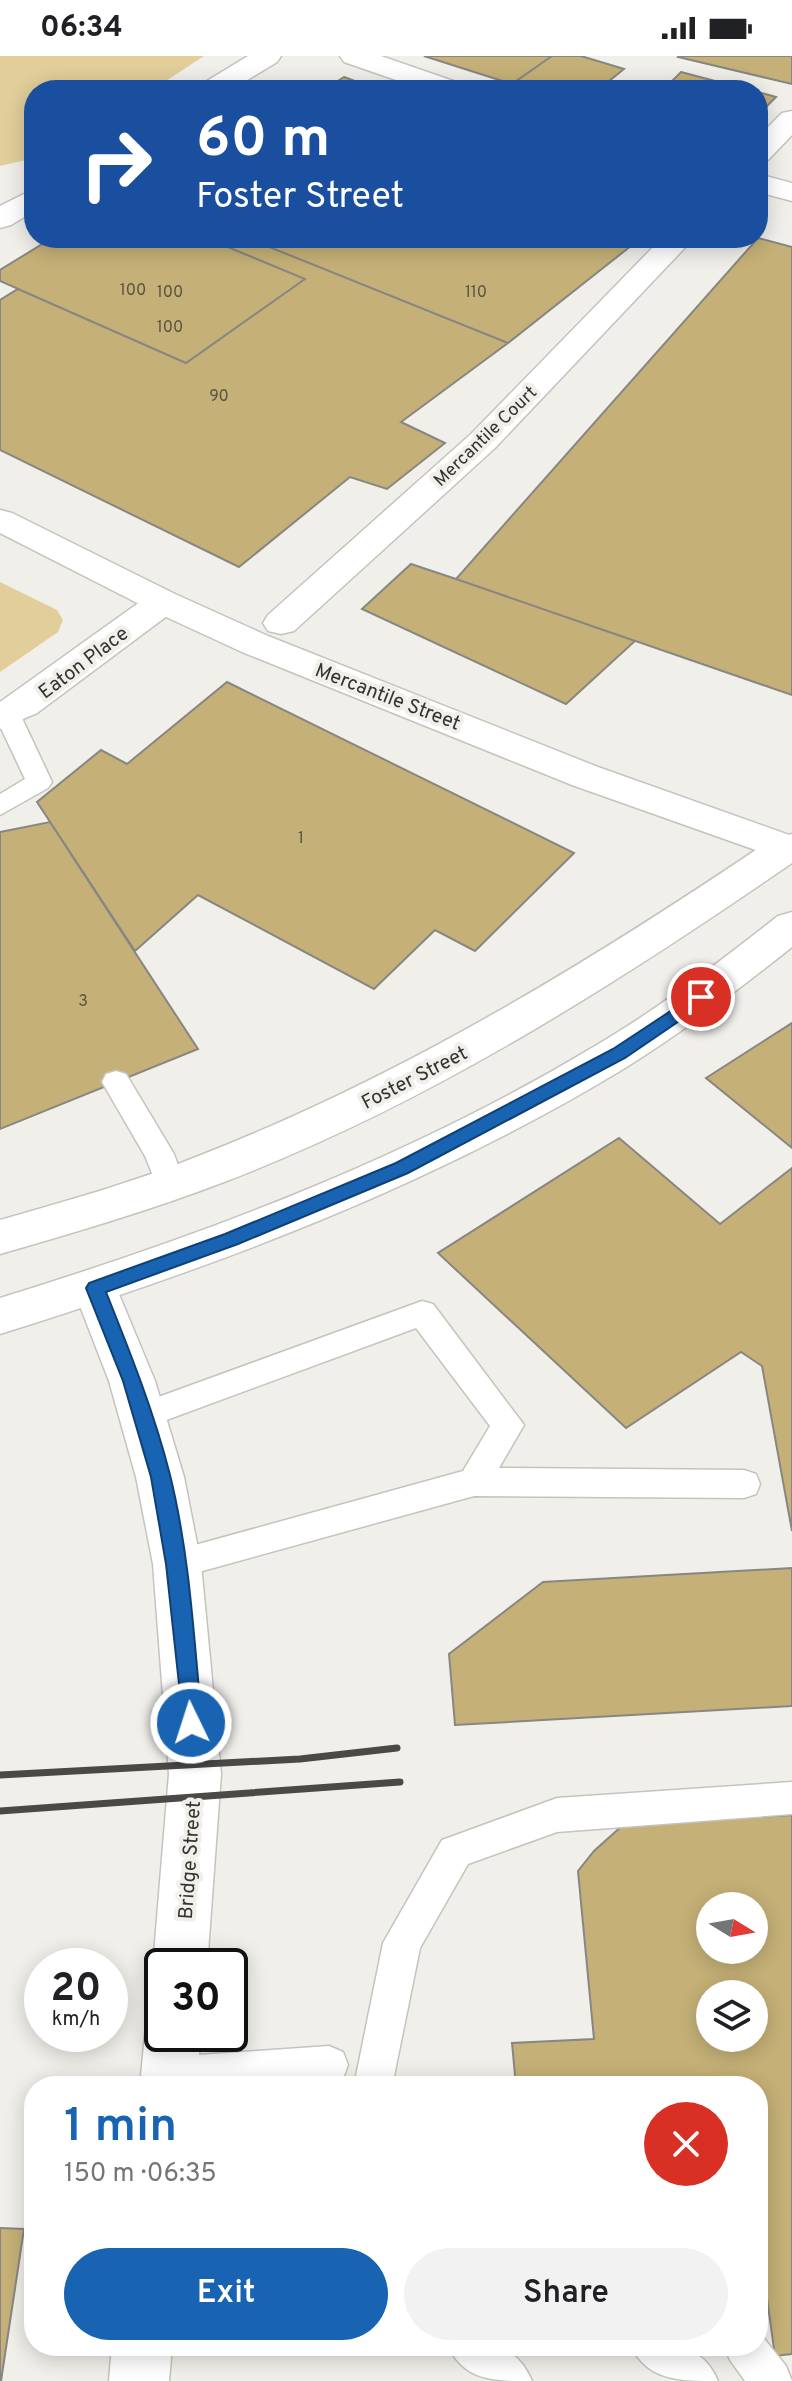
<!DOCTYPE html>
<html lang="en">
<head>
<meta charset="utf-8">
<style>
  :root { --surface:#fff; --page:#f2f2f2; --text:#202124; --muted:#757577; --accent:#1863b2 }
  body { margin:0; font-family:Overpass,sans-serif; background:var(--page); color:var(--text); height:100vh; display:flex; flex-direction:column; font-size:30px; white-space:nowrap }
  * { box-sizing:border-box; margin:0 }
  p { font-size:26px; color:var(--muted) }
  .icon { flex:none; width:44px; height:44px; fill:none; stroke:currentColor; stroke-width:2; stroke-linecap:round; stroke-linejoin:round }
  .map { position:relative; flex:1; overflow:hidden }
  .side { position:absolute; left:24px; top:2020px; width:744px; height:280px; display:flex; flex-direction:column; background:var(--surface); border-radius:32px; box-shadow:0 4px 20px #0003 }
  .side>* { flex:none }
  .guide { position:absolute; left:24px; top:24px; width:744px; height:168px; border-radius:32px; box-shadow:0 4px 20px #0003; background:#1a4fa0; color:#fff; overflow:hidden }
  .needle { width:52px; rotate:101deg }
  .controls { position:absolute; left:696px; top:1836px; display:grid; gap:16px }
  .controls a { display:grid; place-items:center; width:72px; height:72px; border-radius:50%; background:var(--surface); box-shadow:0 4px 20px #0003; font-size:40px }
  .speed { position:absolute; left:24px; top:1892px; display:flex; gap:16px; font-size:40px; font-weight:700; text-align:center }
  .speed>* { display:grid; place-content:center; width:104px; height:104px; border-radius:50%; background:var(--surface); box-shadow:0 4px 20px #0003; line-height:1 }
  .speed small { font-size:20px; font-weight:400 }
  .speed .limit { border:4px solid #111; border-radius:12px; background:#fff; color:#111 }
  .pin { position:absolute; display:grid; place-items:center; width:68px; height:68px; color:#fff; margin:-34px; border:4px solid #fff; border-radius:50%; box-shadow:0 2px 8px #0007 }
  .me { position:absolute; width:88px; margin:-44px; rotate:356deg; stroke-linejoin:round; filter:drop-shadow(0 0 6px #0008) }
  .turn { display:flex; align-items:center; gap:28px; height:168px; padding:0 40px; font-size:36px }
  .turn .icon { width:104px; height:104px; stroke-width:2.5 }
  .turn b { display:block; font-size:56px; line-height:68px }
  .round { display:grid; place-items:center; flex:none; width:84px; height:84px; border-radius:42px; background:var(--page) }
  .overview { display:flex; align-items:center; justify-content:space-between; height:136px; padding:0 40px }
  h1 { font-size:48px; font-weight:600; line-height:60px; color:var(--accent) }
  .primary-button { display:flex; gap:16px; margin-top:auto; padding:16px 40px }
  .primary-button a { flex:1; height:92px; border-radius:48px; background:var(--accent); color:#fff; font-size:32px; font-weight:600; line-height:92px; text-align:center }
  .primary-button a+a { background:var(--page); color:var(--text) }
  .status { display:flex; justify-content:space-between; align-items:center; height:56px; padding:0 40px; background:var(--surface); direction:ltr }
  .status svg { height:22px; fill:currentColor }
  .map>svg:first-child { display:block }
  .green { fill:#e1ce9a }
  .building { fill:#c5b177; stroke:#888682; stroke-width:2; fill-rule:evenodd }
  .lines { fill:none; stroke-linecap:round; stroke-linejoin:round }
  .lane-casing { stroke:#c5c3be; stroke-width:3 }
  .street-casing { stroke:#c5c3be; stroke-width:3 }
  .secondary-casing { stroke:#c5c3be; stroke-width:3 }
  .primary-casing { stroke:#c5c3be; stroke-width:3 }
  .lane { fill:#fff; fill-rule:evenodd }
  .street { fill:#fff; fill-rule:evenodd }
  .secondary { fill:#fff; fill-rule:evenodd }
  .primary { fill:#fff; fill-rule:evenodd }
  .rail { stroke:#4a4946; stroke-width:7 }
  .route { fill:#1863b2; stroke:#104074; stroke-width:2 }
  .labels { text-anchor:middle; stroke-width:8; stroke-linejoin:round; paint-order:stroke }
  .number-label { font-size:16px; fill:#585242 }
  .far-street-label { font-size:18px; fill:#343331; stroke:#f1efea }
  .street-label { font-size:20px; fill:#343331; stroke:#f1efea }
</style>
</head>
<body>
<div class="status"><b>06:34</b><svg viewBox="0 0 49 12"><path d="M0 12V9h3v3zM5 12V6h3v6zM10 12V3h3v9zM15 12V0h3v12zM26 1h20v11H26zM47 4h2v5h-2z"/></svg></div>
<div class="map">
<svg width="792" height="2325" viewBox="0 0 792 2325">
  <rect width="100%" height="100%" fill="#f1efea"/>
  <!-- green -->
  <path class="green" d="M0 0H204L152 34H34V102L0 110Z
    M0 526 57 554 63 564 58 576 0 616Z"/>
  <!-- building -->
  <path class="building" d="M424 0H552L512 28Z
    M552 0H581L624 13 598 34H529L512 28Z
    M679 0H792V28L678 1Z
    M681 16 749 34H663Z
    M344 21 379 34H324Z
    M758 36 776 41 758 59Z
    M52 182H206L305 223 186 307 0 225V214Z
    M206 182H247L508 287 401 366 445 387 387 433 350 421 239 511 0 394V244L18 233 186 307 305 223Z
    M247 182H641L508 287Z
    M758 182 792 191V639L456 523Z
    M411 508 456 523 635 585 566 648 362 553Z
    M227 626 574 797 475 895 435 874 374 933 198 839 135 895 37 746 101 694 127 708Z
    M50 766 198 993 0 1073V776Z
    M792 967V1092L706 1022Z
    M619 1082 720 1168 792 1112V1475L762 1310 741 1296 626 1372 438 1197Z
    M792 1512V1650L455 1669 449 1598 543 1526Z
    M792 1759V2298L775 2300 758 2178V2030H516L512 1987 594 1983 578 1815 594 1795 623 1769ZM710 1850H754V1894H710ZM710 1938H754V1982H710Z
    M0 2172 24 2173 1 2325H0Z"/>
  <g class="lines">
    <defs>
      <path id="lane" d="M7 650 16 652 20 658 52 726 48 732 0 759V738L25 723 0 670V652Z
        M116 1015 126 1018 174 1098 185 1129 180 1137 170 1140 160 1137 145 1100 102 1026 106 1018Z
        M422 1245 433 1248 524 1369 499 1412 744 1414 756 1418 760 1428 756 1438 744 1442 474 1440 177 1522 165 1518 160 1508 165 1498 177 1494 463 1415 490 1370 416 1272 142 1373 131 1369 126 1360 131 1351Z
        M792 1726V1758L557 1776 468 1808 420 1892 392 2030H354L383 1887 442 1784 557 1742Z
        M329 1990 343 1996 348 2009 343 2022 329 2028 154 2030 150 2020 155 2007 169 2001Z
        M758 2275 786 2310 792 2325H745L730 2304 724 2290H758Z
        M448 2290C486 2290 514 2283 532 2325 493 2325 465 2325 448 2290Z
        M631 2290C668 2290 701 2284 718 2325 680 2325 648 2325 631 2290Z"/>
      <path id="street" d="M340 0H381L462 28 466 34H425L344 6Z
        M792 55V79L768 104 758 107V81L782 57Z
        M758 118 792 127V145L758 136Z
        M662 182H694L495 392 294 575 281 578 268 575 263 567 268 559 471 378Z
        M163 535 175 538 181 546 175 554 37 657 0 673V646L151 538Z
        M95 1214 111 1219 155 1325 184 1421 201 1508 221 1718 207 1910H162V1929L153 1910 169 1718 153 1508 136 1421 109 1325 73 1232 79 1219Z
        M162 1955V1978H201L196 2030H140L145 1978 153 1959Z
        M112 2290H172L169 2325H109Z"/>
      <path id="secondary" d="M248 0H281L277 6 231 34H198L202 28Z
        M34 133V155L11 169 0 172V150Z
        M0 454 12 457 175 538 268 580 598 711 792 780V807L572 729 242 596 151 554 0 477Z"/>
      <path id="primary" d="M792 778V807C613 930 428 1048 224 1126 151 1154 76 1176 0 1198V1164C66 1145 132 1127 196 1101 402 1021 590 906 772 783Z
        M792 856V891C738 934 683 976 625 1012 429 1131 218 1210 0 1278V1242C207 1178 409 1102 595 990 660 952 719 906 778 860Z"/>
    </defs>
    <!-- lane casing -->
    <use href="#lane" class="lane-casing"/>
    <!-- street casing -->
    <use href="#street" class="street-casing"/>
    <!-- secondary casing -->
    <use href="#secondary" class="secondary-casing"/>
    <!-- primary casing -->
    <use href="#primary" class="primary-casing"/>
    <!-- lane -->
    <use href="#lane" class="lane"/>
    <!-- street -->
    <use href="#street" class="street"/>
    <!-- secondary -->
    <use href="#secondary" class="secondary"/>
    <!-- primary -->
    <use href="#primary" class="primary"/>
    <!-- rail -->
    <path class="rail" d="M0 1719 300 1703 397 1692
      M0 1755 400 1726"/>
  </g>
  <!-- route -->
  <path class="route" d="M701 935 709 941 707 946 625 1002 408 1117 238 1188 106 1236C130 1296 154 1356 170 1419 190 1500 194 1584 202 1667L199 1674 191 1676 184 1674 166 1508 151 1421 123 1325 86 1232 89 1227 225 1178 396 1107 613 993Z"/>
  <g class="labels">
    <!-- number labels -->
    <g class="number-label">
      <text x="133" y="239">100</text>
      <text x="170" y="241">100</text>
      <text x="476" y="241">110</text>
      <text x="170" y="276">100</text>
      <text x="219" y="345">90</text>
      <text x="301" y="787">1</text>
      <text x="83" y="950">3</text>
    </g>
    <!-- far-street labels -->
    <g class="far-street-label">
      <text transform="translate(485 380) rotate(-44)" y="6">Mercantile Court</text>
    </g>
    <!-- street labels -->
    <g class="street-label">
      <text transform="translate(83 606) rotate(-37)" y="7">Eaton Place</text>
      <text transform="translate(388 640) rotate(21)" y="7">Mercantile Street</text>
      <text transform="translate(414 1021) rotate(-27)" y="7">Foster Street</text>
      <text transform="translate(189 1804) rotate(-86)" y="7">Bridge Street</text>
    </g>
  </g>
</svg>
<div class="controls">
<a><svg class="needle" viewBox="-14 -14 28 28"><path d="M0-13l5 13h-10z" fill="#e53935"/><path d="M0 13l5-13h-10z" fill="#757577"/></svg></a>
<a><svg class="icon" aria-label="layers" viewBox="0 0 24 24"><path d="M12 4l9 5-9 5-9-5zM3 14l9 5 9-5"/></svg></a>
</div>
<div class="speed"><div>20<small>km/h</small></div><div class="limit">30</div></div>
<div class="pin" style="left:701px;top:941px;background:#d93025"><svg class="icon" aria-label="arrive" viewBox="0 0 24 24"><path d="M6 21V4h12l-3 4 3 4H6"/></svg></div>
<svg class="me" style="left:191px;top:1667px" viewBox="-20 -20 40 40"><circle r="17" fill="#1863b2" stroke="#fff" stroke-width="3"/><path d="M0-11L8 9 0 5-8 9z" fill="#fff"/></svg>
<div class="guide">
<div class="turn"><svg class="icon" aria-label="right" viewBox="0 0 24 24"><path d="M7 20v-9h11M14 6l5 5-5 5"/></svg><div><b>60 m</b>Foster Street</div></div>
</div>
<section class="side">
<div class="overview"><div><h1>1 min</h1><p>150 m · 06:35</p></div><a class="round" style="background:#d93025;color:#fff"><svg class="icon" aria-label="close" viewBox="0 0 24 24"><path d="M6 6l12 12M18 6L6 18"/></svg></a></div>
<div class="primary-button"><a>Exit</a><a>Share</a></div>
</section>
</div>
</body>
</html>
